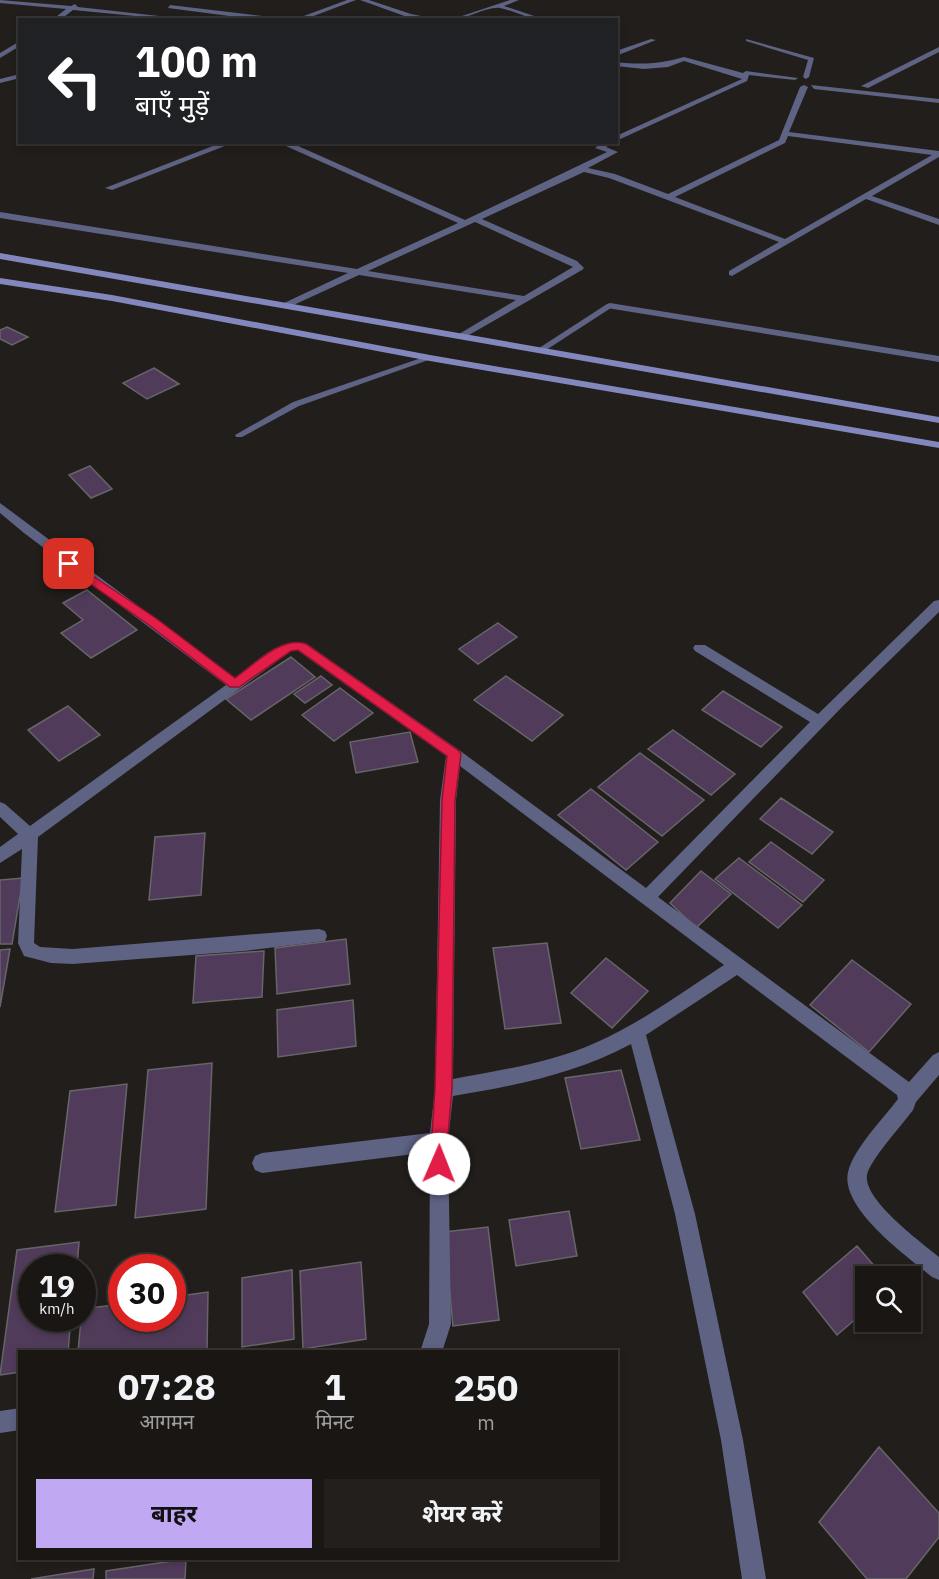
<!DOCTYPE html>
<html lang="hi">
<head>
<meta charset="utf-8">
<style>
  :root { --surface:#191614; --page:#221f1d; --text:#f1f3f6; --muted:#9f9fa0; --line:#373534; --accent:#c1a8f3 }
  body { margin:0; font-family:"IBM Plex Sans","Noto Sans Devanagari",sans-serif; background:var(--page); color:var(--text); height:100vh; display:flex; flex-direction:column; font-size:22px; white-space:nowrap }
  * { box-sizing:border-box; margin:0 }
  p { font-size:20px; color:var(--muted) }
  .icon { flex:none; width:33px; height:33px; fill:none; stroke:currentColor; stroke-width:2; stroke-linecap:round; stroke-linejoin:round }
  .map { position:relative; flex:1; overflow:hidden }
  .side { position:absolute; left:18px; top:1350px; width:600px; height:210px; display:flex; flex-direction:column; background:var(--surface); border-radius:0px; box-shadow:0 3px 9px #0003,0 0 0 2px var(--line) }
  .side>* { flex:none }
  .banner { position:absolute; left:18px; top:18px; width:600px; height:126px; border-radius:0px; box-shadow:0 3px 9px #0003,0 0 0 2px var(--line); background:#202124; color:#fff; overflow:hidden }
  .buttons { position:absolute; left:855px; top:1266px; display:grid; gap:12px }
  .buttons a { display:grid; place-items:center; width:66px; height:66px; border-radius:0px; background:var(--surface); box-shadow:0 3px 9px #0003,0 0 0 2px var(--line); font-size:30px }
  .speed { position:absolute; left:18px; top:1254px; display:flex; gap:12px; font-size:30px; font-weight:700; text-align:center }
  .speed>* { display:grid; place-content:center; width:78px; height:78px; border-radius:50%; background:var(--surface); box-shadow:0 3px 9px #0003,0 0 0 2px var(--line); line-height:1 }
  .speed small { font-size:15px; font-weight:400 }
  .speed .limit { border:9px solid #d22; background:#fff; color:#111 }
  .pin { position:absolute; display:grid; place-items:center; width:51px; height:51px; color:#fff; margin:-26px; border-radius:12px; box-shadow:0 3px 9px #0006 }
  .me { position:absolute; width:66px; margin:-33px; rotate:1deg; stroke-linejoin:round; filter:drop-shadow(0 0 4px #0008) }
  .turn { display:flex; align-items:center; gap:21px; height:126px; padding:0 18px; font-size:27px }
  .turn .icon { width:78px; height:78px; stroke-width:2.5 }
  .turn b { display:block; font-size:42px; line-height:51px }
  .eta { display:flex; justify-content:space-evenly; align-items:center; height:102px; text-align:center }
  .eta b { font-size:36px; font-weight:700; line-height:42px }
  .cta { display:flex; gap:12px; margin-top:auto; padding:12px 18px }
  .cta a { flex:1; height:69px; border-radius:0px; background:var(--accent); color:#111; font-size:24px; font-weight:700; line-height:69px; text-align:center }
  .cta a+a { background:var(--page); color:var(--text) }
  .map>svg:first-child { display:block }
  .building { fill:#503b5a; stroke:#676569; stroke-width:1.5 }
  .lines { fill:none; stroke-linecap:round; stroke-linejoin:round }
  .lane { fill:#5e6283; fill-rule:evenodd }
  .street { fill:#5e6283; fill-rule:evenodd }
  .secondary { fill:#8288bd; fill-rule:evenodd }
  .route { fill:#e11d48; stroke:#92132f; stroke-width:1.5 }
</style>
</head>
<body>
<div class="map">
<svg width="939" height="1579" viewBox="0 0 939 1579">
  <rect width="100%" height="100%" fill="#211e1b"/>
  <!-- building -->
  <path class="building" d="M7 327 28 337 12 345 0 339V330Z
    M154 368 179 384 147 399 123 383Z
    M90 466 112 489 91 498 69 475Z
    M87 590 137 630 91 658 61 633 83 620 63 603Z
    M498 623 517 637 478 664 459 649Z
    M291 657 315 677 251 720 226 699Z
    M321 676 332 685 305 703 294 694Z
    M506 676 563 715 532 741 474 700Z
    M340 688 373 713 334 741 302 715Z
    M723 691 782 727 761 747 702 710Z
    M68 706 100 735 59 761 28 730Z
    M673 730 735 774 711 795 648 749Z
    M410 732 418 762 356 773 350 742Z
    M640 753 704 800 662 836 598 787Z
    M591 789 658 842 626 870 558 815Z
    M781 798 833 832 812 854 760 819Z
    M205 833 201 895 149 900 155 837Z
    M771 842 824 880 803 902 749 862Z
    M739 858 802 905 778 928 715 879Z
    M701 871 731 894 696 928 670 903Z
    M23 878 12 944H0V880Z
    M346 939 350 984 277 994 275 948Z
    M547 943 561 1023 505 1029 493 948Z
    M10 949 0 1007V950Z
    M264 951 262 997 193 1003 196 956Z
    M606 958 648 991 612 1028 571 993Z
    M852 960 911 1004 869 1052 810 1005Z
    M353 1000 356 1046 278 1057 277 1010Z
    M212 1063 206 1209 135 1218 148 1070Z
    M621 1070 640 1140 581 1149 565 1078Z
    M127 1084 116 1205 55 1212 70 1091Z
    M569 1211 577 1256 516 1266 509 1220Z
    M488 1227 499 1320 453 1326 444 1232Z
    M79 1242 77 1268H32V1318H71L68 1352H20V1372L0 1375 17 1250Z
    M857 1246 883 1276H866V1310L837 1335 803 1292Z
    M361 1262 366 1339 303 1349 300 1271Z
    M292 1270 294 1339 242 1347V1278Z
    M208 1292 207 1352H78L82 1309 122 1304V1318H172V1297Z
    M879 1447 939 1513V1537L906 1579H867L819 1522Z
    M186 1559 185 1579H106V1571Z
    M94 1569 93 1579H31Z"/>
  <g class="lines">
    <!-- lane -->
    <path class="lane" d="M607 304 614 306 543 352 536 350Z
      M427 356 434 358 299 406 242 437H236L235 435 293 402Z"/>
    <!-- street -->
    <path class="street" d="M0 0 71 6 75 4 78 7 159 16 156 18 73 10 60 20H52L66 9 0 3Z
      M347 0H356L303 20H293Z
      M360 0H369L411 14 441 20 410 18Z
      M510 0H519L504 6 546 20C529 20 516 11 500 8 487 6 466 20 450 20Z
      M170 5 279 18 282 20H259L168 8Z
      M651 39 656 40 616 56V51Z
      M746 39 814 58 809 77 806 79 803 77 808 60 746 41Z
      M20 41V46L0 58V53Z
      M939 47V52L868 88 861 86Z
      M684 57 743 73 746 71 798 78 795 80 749 75 747 81 616 141V136L742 79 684 61 668 67 644 69 616 66V62C641 65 660 64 684 57Z
      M20 74V78L0 83V79Z
      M804 85 808 87 789 132 939 151V157L872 196 939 219V225L866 199 732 276 729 275V271L779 242 609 178 584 172 482 219 577 261 584 268 582 270 462 339 459 338V334L516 300 359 275 287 308 284 307V303L348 273 0 218V212L357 269 458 223 277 142H289L465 220 607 152 595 148 603 142H614L606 147 618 152 588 168 615 174 668 194 779 140 800 87ZM788 136 932 155 785 239 675 197 785 143ZM475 222 573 267 524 296 368 271Z
      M811 85 939 99V103L814 89Z
      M223 142H235L112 190 105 188Z
      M610 303 939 356V362L607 308V304Z
      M0 503 235 678C255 663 281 635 307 644L459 750 646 888 810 722 695 651 693 648 695 645H705L818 714 934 601 939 600V612L843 706 658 897 909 1082 933 1055 939 1052V1075L916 1102 913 1110C902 1125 870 1160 867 1175 863 1200 921 1242 939 1257V1280L932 1277C907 1256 840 1209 848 1172 854 1148 883 1119 898 1099L897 1095 737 975 646 1035 695 1214 743 1440 766 1579H742L721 1440 675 1214 631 1044C575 1074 514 1086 453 1096L448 1141 451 1324 442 1352H420L429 1324 430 1152 262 1173 255 1170 252 1163 255 1156 262 1153 430 1133 435 1089 440 800 446 756 297 650 291 651 38 837 34 943 40 947 73 949 319 929 325 931 327 936 325 941 244 951 73 964 51 963 24 956 18 943 22 849 0 863V847L18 834 0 817V802L5 804 30 826 226 685 24 533 0 513ZM460 766 724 965C681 993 641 1023 595 1043 550 1063 501 1070 453 1079L456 800Z
      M20 1408V1430L0 1433V1411Z"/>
    <!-- secondary -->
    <path class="secondary" d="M0 253 939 417V423L0 259Z
      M0 278 112 295 430 355 939 442V448L430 361 112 301 0 284Z"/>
  </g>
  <!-- route -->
  <path class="route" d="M69 560 157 619 235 678C255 664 281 636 306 644L459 751 461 754 455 800 452 1089 445 1170 439 1173 433 1170 430 1164 435 1089 442 800 447 756 298 650 291 651 239 687H230L149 625 65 566V561Z"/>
</svg>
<div class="buttons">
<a><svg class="icon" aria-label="search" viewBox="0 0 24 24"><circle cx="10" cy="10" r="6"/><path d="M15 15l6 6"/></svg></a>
</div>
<div class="speed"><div>19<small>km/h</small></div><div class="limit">30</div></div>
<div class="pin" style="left:69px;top:564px;background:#d93025"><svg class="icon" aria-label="arrive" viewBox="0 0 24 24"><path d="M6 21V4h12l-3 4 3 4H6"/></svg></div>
<svg class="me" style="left:439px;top:1164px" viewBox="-20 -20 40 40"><circle r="19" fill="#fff"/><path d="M0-13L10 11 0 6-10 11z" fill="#e11d48"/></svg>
<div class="banner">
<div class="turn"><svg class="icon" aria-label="left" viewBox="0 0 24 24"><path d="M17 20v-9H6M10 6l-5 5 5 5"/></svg><div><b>100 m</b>बाएँ मुड़ें</div></div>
</div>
<section class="side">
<div class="eta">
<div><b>07:28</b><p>आगमन</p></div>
<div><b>1</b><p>मिनट</p></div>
<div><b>250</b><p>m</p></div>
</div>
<div class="cta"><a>बाहर</a><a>शेयर करें</a></div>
</section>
</div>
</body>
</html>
